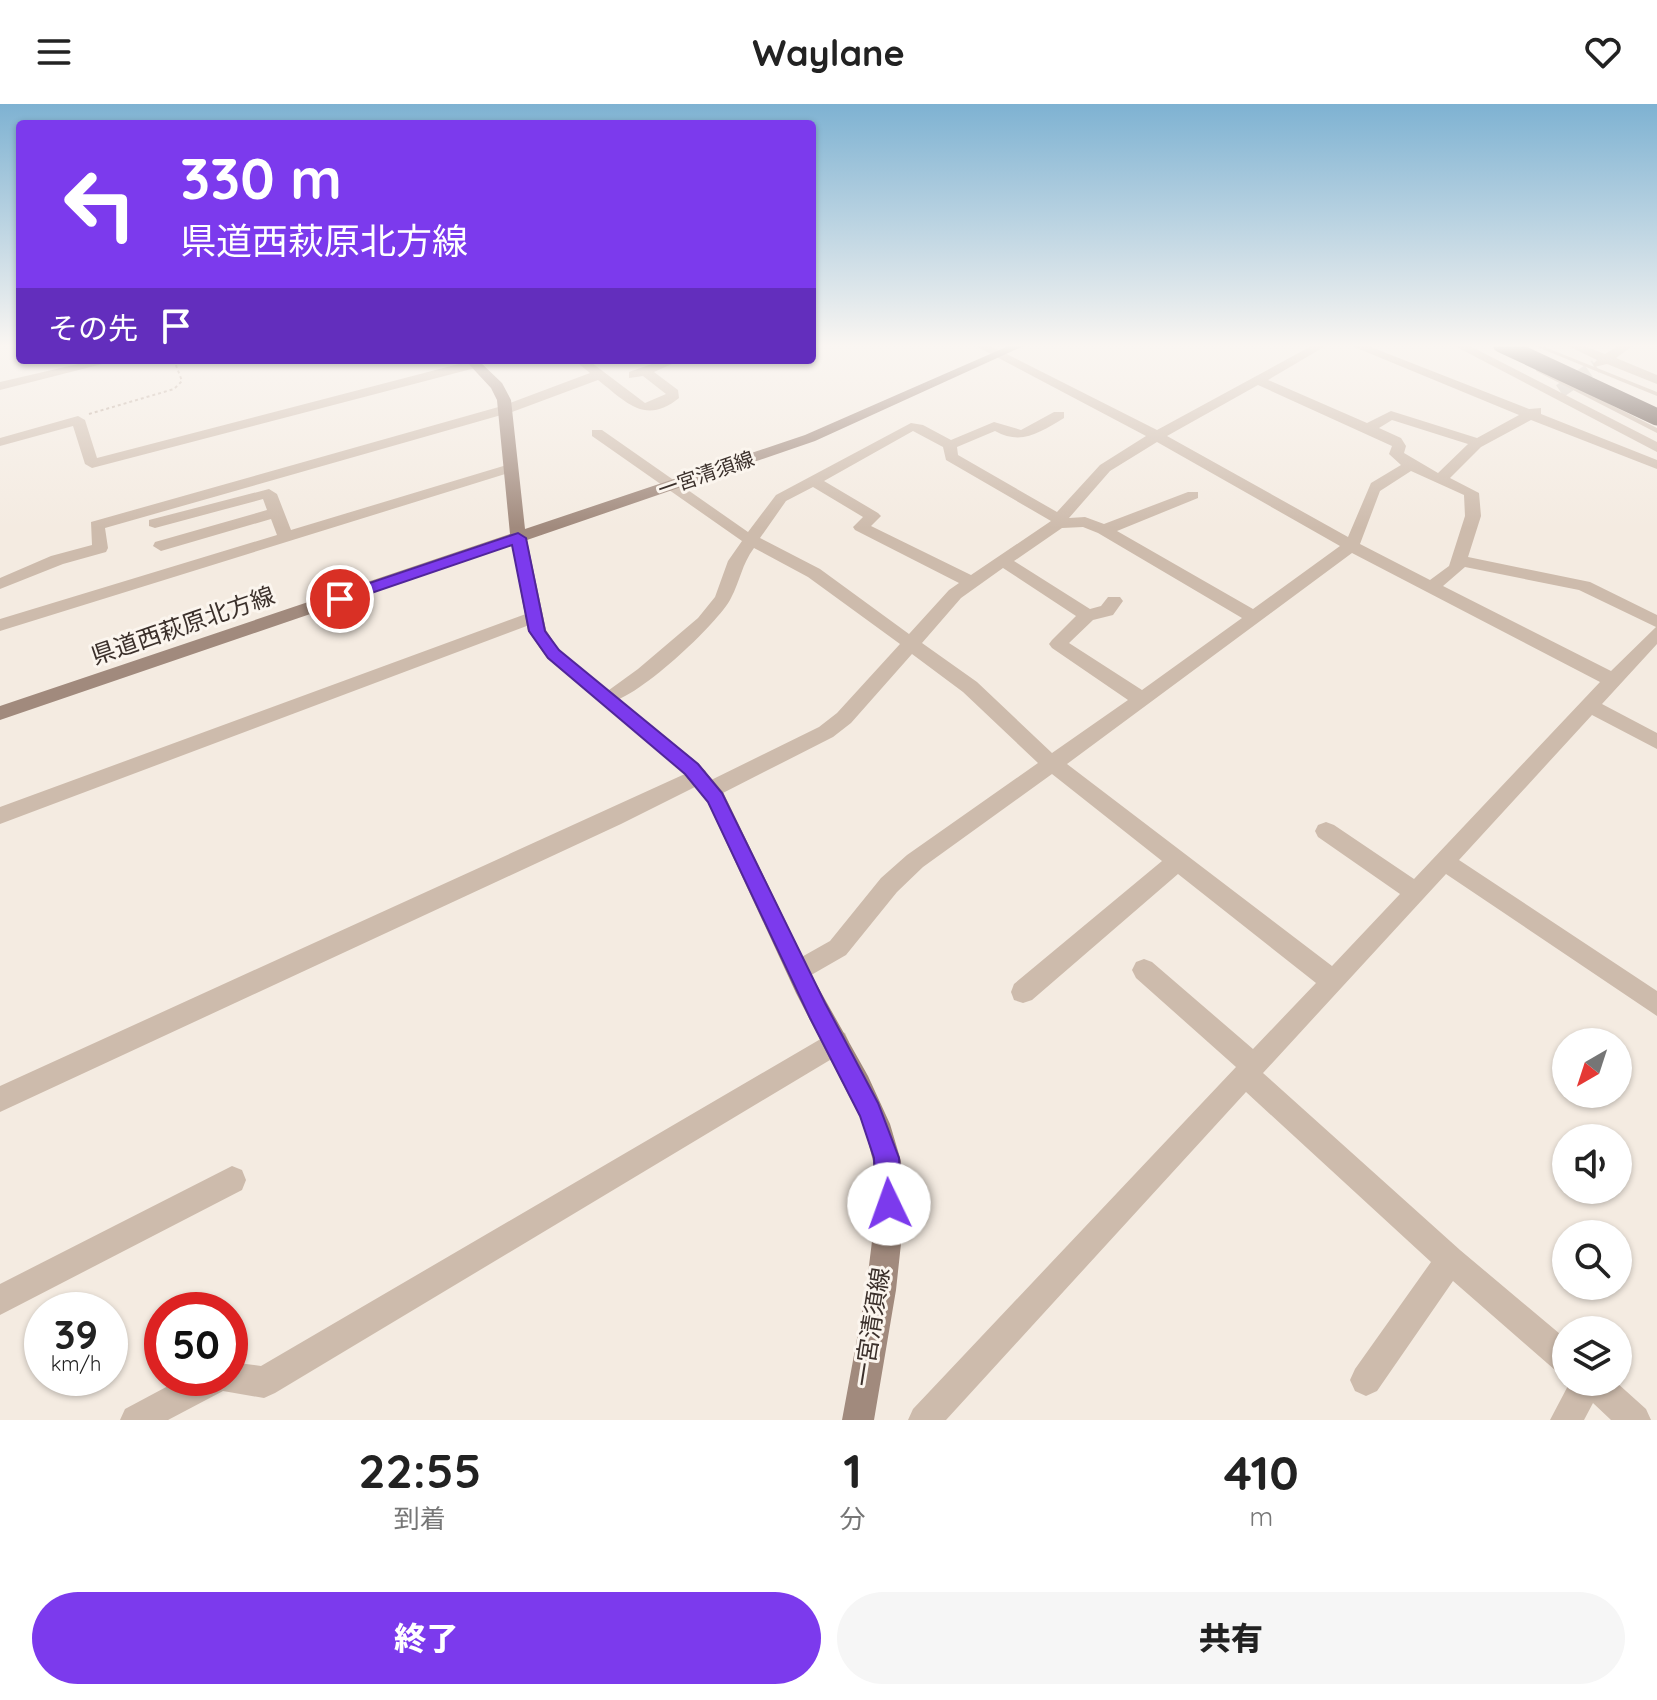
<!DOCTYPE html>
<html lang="ja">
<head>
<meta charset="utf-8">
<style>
  :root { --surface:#fff; --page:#f6f6f6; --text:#222; --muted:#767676; --accent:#7c3aed }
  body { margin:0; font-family:Quicksand,"Noto Sans JP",sans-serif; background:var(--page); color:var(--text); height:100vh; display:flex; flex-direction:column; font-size:30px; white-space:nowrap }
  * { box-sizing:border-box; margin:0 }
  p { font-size:26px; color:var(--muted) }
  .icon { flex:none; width:44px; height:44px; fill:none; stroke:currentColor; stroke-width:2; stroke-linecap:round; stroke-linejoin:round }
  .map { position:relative; height:1316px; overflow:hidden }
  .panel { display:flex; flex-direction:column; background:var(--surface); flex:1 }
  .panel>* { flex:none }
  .top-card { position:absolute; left:16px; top:16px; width:800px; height:244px; border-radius:8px; box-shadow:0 2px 6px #0004; background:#7c3aed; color:#fff; overflow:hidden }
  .needle { width:52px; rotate:219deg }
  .tools { position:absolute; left:1552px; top:924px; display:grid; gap:16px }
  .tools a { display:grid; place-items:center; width:80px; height:80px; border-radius:50%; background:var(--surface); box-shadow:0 2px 6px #0004; font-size:40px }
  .speed { position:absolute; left:24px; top:1188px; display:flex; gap:16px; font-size:40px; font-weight:700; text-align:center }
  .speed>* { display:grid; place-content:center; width:104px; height:104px; border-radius:50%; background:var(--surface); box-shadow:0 2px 6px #0004; line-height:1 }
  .speed small { font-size:20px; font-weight:400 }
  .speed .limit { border:12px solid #d22; background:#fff; color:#111 }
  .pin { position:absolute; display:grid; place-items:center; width:68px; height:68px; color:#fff; margin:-34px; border:4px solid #fff; border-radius:50%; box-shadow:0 2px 8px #0007 }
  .me { position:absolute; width:88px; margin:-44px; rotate:357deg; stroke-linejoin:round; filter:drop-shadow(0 0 6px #0008) }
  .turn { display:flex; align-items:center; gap:28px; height:168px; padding:0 32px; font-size:36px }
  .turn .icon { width:104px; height:104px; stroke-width:2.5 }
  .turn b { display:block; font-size:56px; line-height:68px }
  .then { display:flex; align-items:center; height:76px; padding:0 32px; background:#0003; gap:16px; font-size:30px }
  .eta { display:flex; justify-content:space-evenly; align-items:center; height:136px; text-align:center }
  .eta b { font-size:48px; font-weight:800; line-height:56px }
  .primary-button { display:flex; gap:16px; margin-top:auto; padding:16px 32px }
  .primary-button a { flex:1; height:92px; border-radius:48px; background:var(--accent); color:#fff; font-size:32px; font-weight:800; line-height:92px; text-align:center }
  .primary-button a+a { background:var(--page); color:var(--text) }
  header { display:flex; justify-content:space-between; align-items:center; height:104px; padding:0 32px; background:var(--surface); font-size:36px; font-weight:800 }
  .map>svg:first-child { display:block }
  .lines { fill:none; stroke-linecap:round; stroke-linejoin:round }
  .minor-tunnel { stroke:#cfc6bd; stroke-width:14; stroke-dasharray:14 7; stroke-linecap:butt }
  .path { stroke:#b9a596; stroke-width:2; stroke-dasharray:3 3; stroke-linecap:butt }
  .service { fill:#cdbbac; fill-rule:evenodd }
  .minor { fill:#cdbbac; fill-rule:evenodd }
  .secondary { fill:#a18a7d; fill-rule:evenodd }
  .motorway-bridge { stroke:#5c4a42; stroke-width:17 }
  .route { fill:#7c3aed; stroke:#51269a; stroke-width:2 }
  .labels { text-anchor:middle; stroke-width:6; stroke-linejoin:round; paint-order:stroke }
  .far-street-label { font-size:20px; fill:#3b302b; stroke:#fbf5ee }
  .street-label { font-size:24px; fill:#3b302b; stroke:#fbf5ee }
</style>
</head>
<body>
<header><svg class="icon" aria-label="menu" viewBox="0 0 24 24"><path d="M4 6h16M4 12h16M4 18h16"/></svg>Waylane<svg class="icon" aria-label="heart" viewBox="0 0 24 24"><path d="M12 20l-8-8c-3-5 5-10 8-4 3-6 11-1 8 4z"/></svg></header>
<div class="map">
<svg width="1657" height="1316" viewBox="0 0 1657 1316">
  <rect width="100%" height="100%" fill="#f4ebe1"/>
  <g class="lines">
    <!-- minor-tunnel -->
    <path class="minor-tunnel" d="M1560 287 1596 262"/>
    <!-- path -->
    <path class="path" d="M89 310 174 285 182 277 174 256"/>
    <!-- service -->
    <path class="service" d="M1530 240H1537L1657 288V292Z
      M1536 265H1540L1657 324V329L1536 267Z"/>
    <!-- minor -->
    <path class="minor" d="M972 240H987L1157 326 1315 240H1329L1268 276 1367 319 1391 307 1477 334 1519 311 1347 240H1363L1529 305 1541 304V310L1657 356V365L1531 316 1481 343 1450 374 1479 389 1481 412 1468 453 1590 478 1657 511V540L1602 600 1657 629V645L1592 611 1459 756 1657 887V912L1446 770 1263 969 1460 1146 1566 1235V1270L1555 1266 1453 1177 1377 1287 1366 1292 1355 1287 1350 1276 1355 1265 1431 1158 1246 988 946 1316H908L913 1305 1236 963 1136 874 1132 866 1136 858 1144 855 1152 858 1253 945 1316 879 1178 770 1032 896 1023 899 1014 896 1011 888 1014 880 1162 757 1052 670 923 763 897 788 846 851 799 878 791 875 787 867 791 859 830 837 881 774 907 751 1038 659 963 588 912 550 851 619 833 633 717 692H703L700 686 703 680 819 623 837 609 900 540 808 473 754 444C742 460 740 477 731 494 719 519 626 607 600 599L598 594 638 565 698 514 715 493 728 457 742 437 592 332V326H602L748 428 776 391 911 319 923 321 951 336 994 318 1021 326 1054 308H1064V314C1040 328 1022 342 995 327L957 343 958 351 1057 408 1100 361 1146 332ZM1258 281 1392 342 1389 350 1401 361 1371 379 1348 433 1167 332ZM1392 316 1468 340 1438 369 1404 349 1406 342 1401 334 1379 324ZM913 327 943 343 946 356 1051 417 971 471 871 422 881 412 878 409 824 377ZM1157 338 1340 442 1253 505 1117 427 1198 394V388H1188L1104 420 1085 413 1069 414 1110 367ZM1411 367 1464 391 1465 412 1449 462 1430 476 1360 440 1380 387ZM813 383 863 413 853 423 855 426 959 479 949 486 909 530 820 465 760 434 786 397ZM1083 423 1098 429 1242 514 1142 586 1069 539 1093 516 1113 511 1123 497 1120 493H1108L1101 502 1090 505 1014 457 1062 424ZM1352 449 1600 578 1414 775 1334 721 1326 718 1318 721 1315 727 1318 733 1400 790 1332 862 1067 660ZM1465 463 1579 486 1656 523 1611 567 1443 482ZM1003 464 1076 512 1052 536 1049 540 1052 544 1128 596 1052 649 977 578 922 539 961 494Z
      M1451 240H1466L1657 338V348Z
      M1564 240H1580L1605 250 1621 240H1635L1616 254 1657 271V280L1607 260 1594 263 1593 260 1597 256Z
      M95 256H118L0 286V278Z
      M474 256 480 260 479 263 92 364 85 360 73 322 0 342V334L78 312 85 316 97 354Z
      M574 256H588L645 299 666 290 643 272 629 274V268L663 256H681L654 268 678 286 679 294C645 322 625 297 598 276L512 308 105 424 108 444 106 448 63 460 0 485V474L51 452 92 441 91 418 502 302 590 269Z
      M510 360 517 364 515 367 0 527V515L277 431 271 415 161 447 153 442 155 438 267 406 263 395 155 424 149 422V416L269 385 277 390 291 426Z
      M534 507 543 513 540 517 0 720V703Z
      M698 664 705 666 708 672 705 678 621 720 0 1008V982Z
      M836 926 845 929 849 938 845 947 275 1289 264 1294 223 1287 168 1316H120L125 1305 183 1274H230V1258L261 1262Z
      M232 1062 242 1066 246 1076 242 1086 0 1211V1180Z
      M1570 1278H1616L1646 1305 1651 1316H1611L1593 1299 1584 1316H1550Z"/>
    <!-- secondary -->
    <path class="secondary" d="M1013 240H1028L815 337 527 436 546 526 559 546 699 660 723 688 813 874 868 972 890 1020 901 1057 903 1121 896 1186 874 1316H842L866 1186 874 1121 873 1057 864 1021 796 889 708 699 685 670 547 554 528 527 512 441 0 616V602L510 430 497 296 491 284 465 256H478L502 279 511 296 525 425 805 331Z"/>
    <!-- motorway-bridge -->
    <path class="motorway-bridge" d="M1501 240 1657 313"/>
  </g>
  <!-- sky -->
  <linearGradient id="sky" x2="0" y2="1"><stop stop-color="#7eb2d2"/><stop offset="0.57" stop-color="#faf6f2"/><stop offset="1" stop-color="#faf6f2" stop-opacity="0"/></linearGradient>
  <rect width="1657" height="424" fill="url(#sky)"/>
  <!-- route -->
  <path class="route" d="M518 429 526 434 545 527 559 546 698 660 722 689 825 899 878 999 899 1054 902 1100 898 1109 889 1112 880 1109 876 1100 874 1054 860 1012 810 914 708 698 685 670 548 554 529 527 512 441 345 498H334L332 495 334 491Z"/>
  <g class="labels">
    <!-- far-street labels -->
    <g class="far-street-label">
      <text transform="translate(706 370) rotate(-19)" y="7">一宮清須線</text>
    </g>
    <!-- street labels -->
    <g class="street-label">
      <text transform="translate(183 522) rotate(-19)" y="8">県道西萩原北方線</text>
      <text transform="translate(872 1223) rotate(-81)" y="8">一宮清須線</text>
    </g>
  </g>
</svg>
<div class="tools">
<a><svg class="needle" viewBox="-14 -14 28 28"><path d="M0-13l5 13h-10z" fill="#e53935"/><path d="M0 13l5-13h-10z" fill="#767676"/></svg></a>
<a><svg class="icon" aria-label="sound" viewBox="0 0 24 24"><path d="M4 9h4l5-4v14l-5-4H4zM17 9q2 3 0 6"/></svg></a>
<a><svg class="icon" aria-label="search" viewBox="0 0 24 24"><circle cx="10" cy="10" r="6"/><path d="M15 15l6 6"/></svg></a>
<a><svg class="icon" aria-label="layers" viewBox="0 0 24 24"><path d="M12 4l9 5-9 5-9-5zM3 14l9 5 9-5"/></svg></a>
</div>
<div class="speed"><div>39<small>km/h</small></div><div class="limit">50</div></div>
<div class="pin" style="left:340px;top:495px;background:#d93025"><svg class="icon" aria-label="arrive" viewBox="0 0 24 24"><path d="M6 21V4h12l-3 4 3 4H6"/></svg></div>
<svg class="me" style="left:889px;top:1100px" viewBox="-20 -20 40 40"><circle r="19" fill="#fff"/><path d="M0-13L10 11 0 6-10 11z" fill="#7c3aed"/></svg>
<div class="top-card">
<div class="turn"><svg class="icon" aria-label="left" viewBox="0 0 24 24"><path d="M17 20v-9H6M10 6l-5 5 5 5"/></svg><div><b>330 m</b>県道西萩原北方線</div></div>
<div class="then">その先<svg class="icon" aria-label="arrive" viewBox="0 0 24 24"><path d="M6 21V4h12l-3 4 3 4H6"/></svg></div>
</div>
</div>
<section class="panel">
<div class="eta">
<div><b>22:55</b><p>到着</p></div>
<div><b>1</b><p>分</p></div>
<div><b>410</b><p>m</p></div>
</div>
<div class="primary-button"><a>終了</a><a>共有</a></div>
</section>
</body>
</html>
